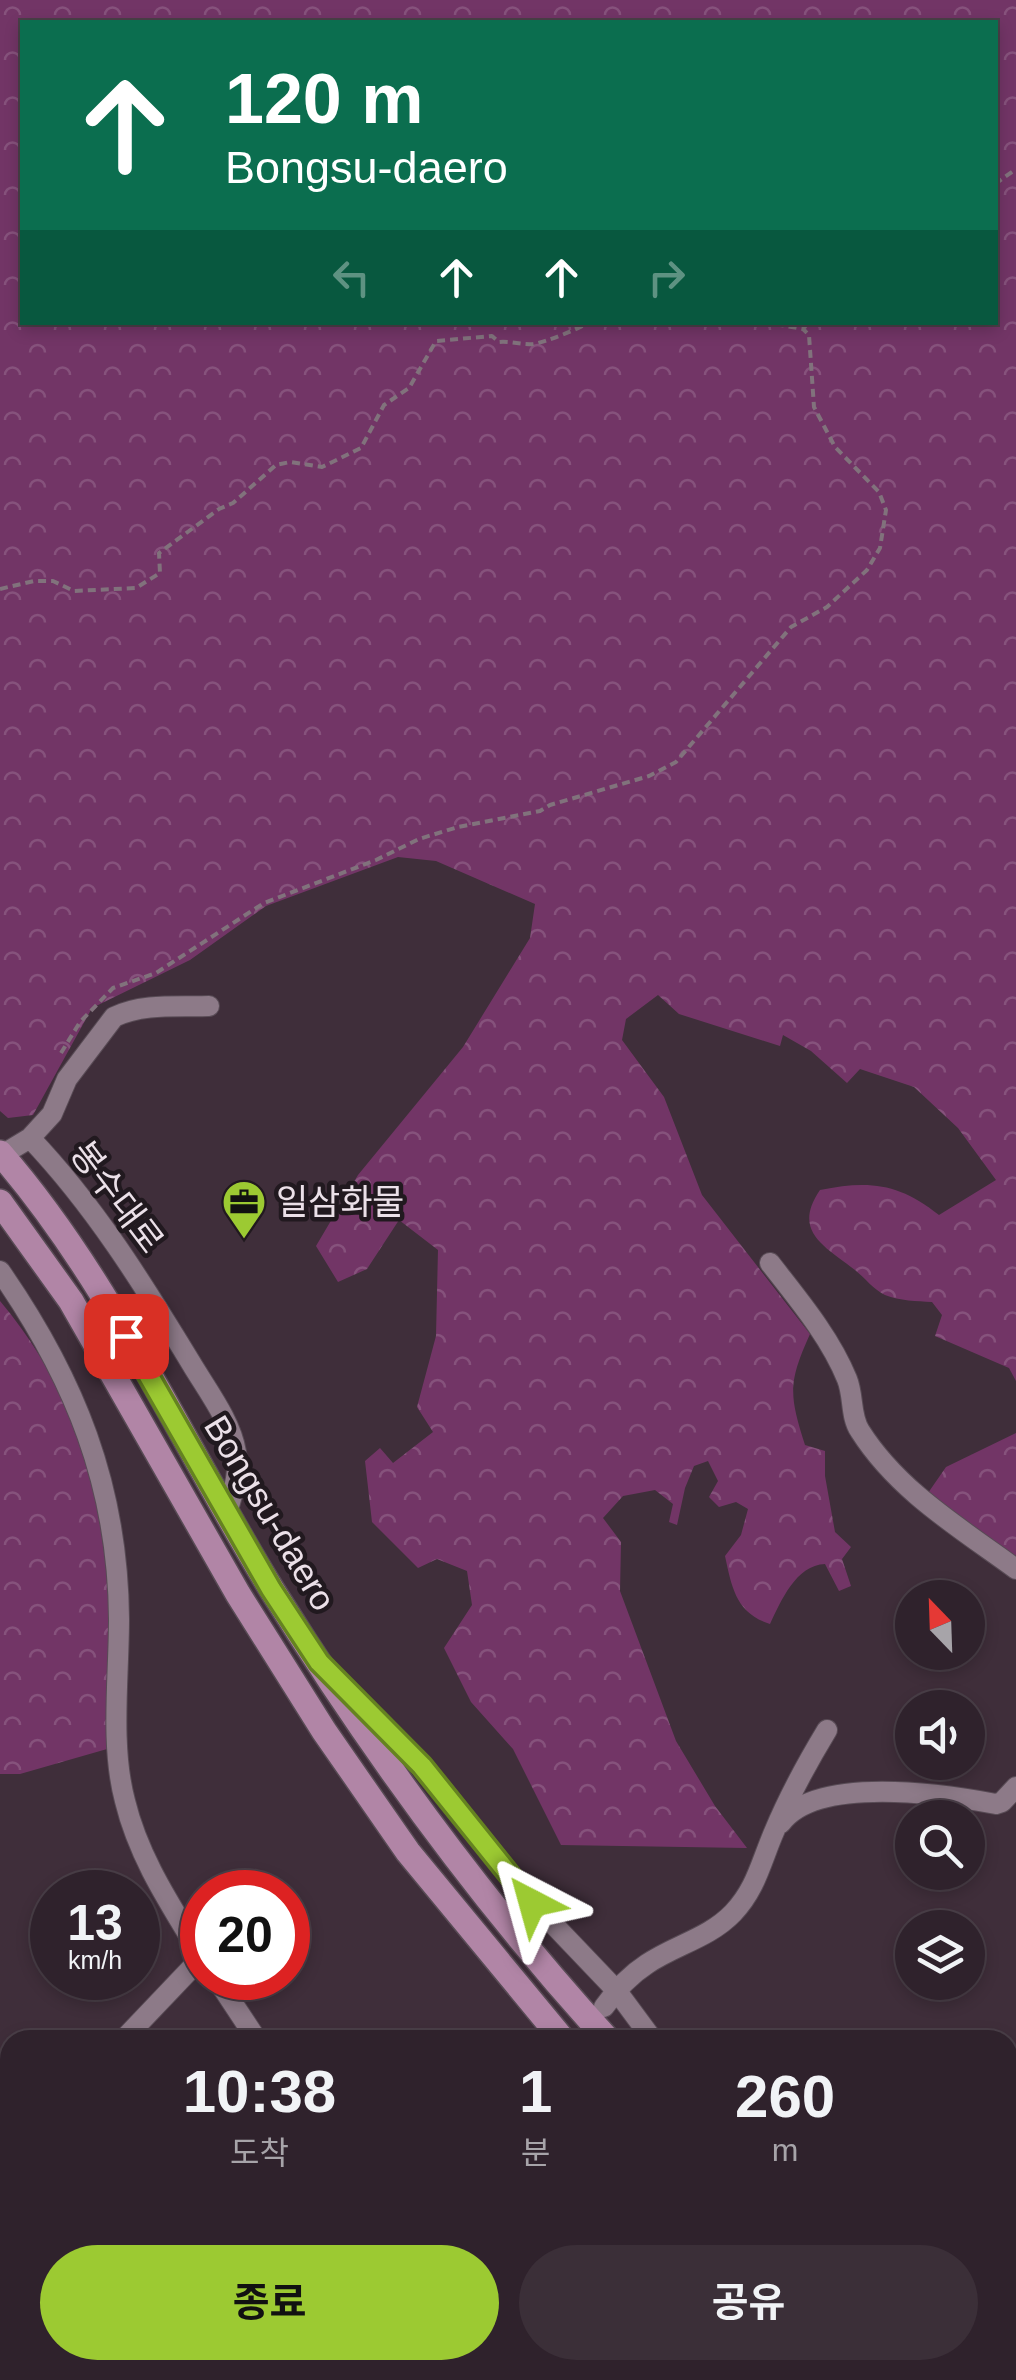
<!DOCTYPE html>
<html lang="ko">
<head>
<meta charset="utf-8">
<style>
  :root { --surface:#2f222c; --page:#3b2f38; --text:#f1f3f6; --muted:#a7a4a9; --line:#4a3f48; --accent:#9cca32 }
  body { margin:0; font-family:Helvetica,"Noto Sans KR",sans-serif; background:var(--page); color:var(--text); height:100vh; display:flex; flex-direction:column; font-size:38px; white-space:nowrap }
  * { box-sizing:border-box; margin:0 }
  p { font-size:32px; color:var(--muted) }
  .icon { flex:none; width:55px; height:55px; fill:none; stroke:currentColor; stroke-width:2; stroke-linecap:round; stroke-linejoin:round }
  .map { position:relative; flex:1; overflow:hidden }
  .panel { position:absolute; left:0px; top:2030px; width:1018px; height:350px; display:flex; flex-direction:column; background:var(--surface); border-radius:30px 30px 0 0; box-shadow:0 5px 15px #0003,0 0 0 2px var(--line) }
  .panel>* { flex:none }
  .banner { position:absolute; left:20px; top:20px; width:978px; height:305px; border-radius:0px; box-shadow:0 5px 15px #0003,0 0 0 2px var(--line); background:#0b6e4f; color:#fff; overflow:hidden }
  .needle { width:65px; rotate:337deg }
  .fabs { position:absolute; left:895px; top:1580px; display:grid; gap:20px }
  .fabs a { display:grid; place-items:center; width:90px; height:90px; border-radius:50%; background:var(--surface); box-shadow:0 5px 15px #0003,0 0 0 2px var(--line); font-size:50px }
  .speed { position:absolute; left:30px; top:1870px; display:flex; gap:20px; font-size:50px; font-weight:700; text-align:center }
  .speed>* { display:grid; place-content:center; width:130px; height:130px; border-radius:50%; background:var(--surface); box-shadow:0 5px 15px #0003,0 0 0 2px var(--line); line-height:1 }
  .speed small { font-size:25px; font-weight:400 }
  .speed .limit { border:15px solid #d22; background:#fff; color:#111 }
  .pin { position:absolute; display:grid; place-items:center; width:85px; height:85px; color:#fff; margin:-42px; border-radius:20px; box-shadow:0 5px 15px #0006 }
  .me { position:absolute; width:110px; margin:-55px; rotate:321deg; stroke-linejoin:round; filter:drop-shadow(0 0 8px #0008) }
  .turn { display:flex; align-items:center; gap:35px; height:210px; padding:0 40px; font-size:45px }
  .turn .icon { width:130px; height:130px; stroke-width:2.5 }
  .turn b { display:block; font-size:70px; line-height:85px }
  .lanes { display:flex; align-items:center; height:95px; padding:0 40px; background:#0003; justify-content:center; gap:50px; direction:ltr }
  .lanes .off { opacity:.35 }
  .eta { display:flex; justify-content:space-evenly; align-items:center; height:170px; text-align:center }
  .eta b { font-size:60px; font-weight:700; line-height:70px }
  .button { display:flex; gap:20px; margin-top:auto; padding:20px 40px }
  .button a { flex:1; height:115px; border-radius:60px; background:var(--accent); color:#111; font-size:40px; font-weight:700; line-height:115px; text-align:center }
  .button a+a { background:var(--page); color:var(--text) }
  .map>svg:first-child { display:block }
  .forest { fill:url(#forest-crowns); fill-rule:evenodd }
  .lines { fill:none; stroke-linecap:round; stroke-linejoin:round }
  .minor-casing { stroke:#584b55; stroke-width:22 }
  .major-casing { stroke:#584b55; stroke-width:28 }
  .path { stroke:#81727c; stroke-width:4; stroke-dasharray:8 5; stroke-linecap:butt }
  .minor { stroke:#8d7a88; stroke-width:20 }
  .major { stroke:#b185a6; stroke-width:25 }
  .route-casing { stroke:#658320; stroke-width:25 }
  .route { stroke:#9cca32; stroke-width:18 }
  .labels { text-anchor:middle; stroke-width:9; stroke-linejoin:round; paint-order:stroke }
  .street-label { font-size:35px; fill:#ebe0e8; stroke:#21191f }
  .poi-label { font-size:35px; fill:#ebe0e8; stroke:#21191f; text-anchor:start }
</style>
</head>
<body>
<div class="map">
<svg width="1016" height="2380" viewBox="0 0 1016 2380">
  <defs>
    <pattern id="forest-crowns" width="20" height="18" patternUnits="userSpaceOnUse" patternTransform="scale(2.5)"><rect width="20" height="18" fill="#723566"/><path d="M2 6a3 3 0 1 1 6 0M12 15a3 3 0 1 1 6 0" fill="none" stroke="#86527c"/></pattern>
  </defs>
  <rect width="100%" height="100%" fill="#3f2e3a"/>
  <!-- forest -->
  <path class="forest" d="M0 0H1016V1381L1009 1368 935 1336 942 1315 932 1302C917 1301 900 1301 885 1295 874 1290 865 1278 855 1270 824 1246 792 1231 820 1190 869 1180 899 1183 939 1215L996 1180 958 1128 914 1087 860 1069 847 1083 811 1051 783 1035 780 1046 679 1014 658 995 626 1019 622 1040 664 1097 702 1195 810 1334C788 1383 789 1395 805 1445L825 1451V1476L835 1532 851 1547 842 1559 851 1586 839 1591 825 1564C796 1565 781 1601 770 1624 736 1613 732 1588 725 1556L741 1535 748 1509 736 1502 719 1507 709 1497 718 1481 708 1461 694 1466 685 1488 677 1525 669 1522 673 1504 655 1490 623 1496 603 1518 621 1542 620 1591 676 1741 715 1806 747 1848 561 1845 513 1749 471 1702 444 1648 472 1605 467 1571 437 1559 418 1568 372 1522 365 1461 380 1448 393 1463 433 1432 417 1407 436 1336 438 1250 399 1220 367 1269 338 1282 316 1246 358 1175 463 1047 530 938 535 904 436 861 398 857 266 906 190 960 92 1008 33 1115 8 1118 0 1111ZM22 22H995V322H22Z
    M0 1301C114 1437 109 1579 114 1747L20 1774H0Z
    M1016 1433V1569L928 1493 946 1467Z"/>
  <g class="lines">
    <defs>
      <path id="minor" d="M30 1138 52 1114 67 1079 114 1017C142 1003 178 1007 209 1006
        M2 1155 30 1138C94 1205 143 1284 191 1363 207 1390 231 1421 236 1452 240 1473 233 1492 227 1513
        M770 1263C798 1299 830 1337 847 1379 854 1396 850 1416 860 1431 898 1491 960 1528 1016 1569
        M0 1271C75 1379 118 1486 119 1619 119 1677 110 1745 125 1801 139 1859 172 1907 202 1957
        M345 1688 422 1765 533 1903 616 1990 653 2040
        M781 1823C817 1775 943 1794 996 1804L1002 1802 1016 1787
        M216 1978 257 2040
        M604 2007C616 1990 630 1975 647 1964 675 1945 709 1938 733 1913 756 1889 761 1862 774 1832 789 1796 807 1763 827 1730
        M123 2040 202 1957
        M0 2095 10 2096
        M0 2155 10 2137
        M0 2226 10 2246
        M0 2309 10 2283
        M469 2370 475 2380"/>
      <path id="major" d="M0 1153C113 1283 182 1445 272 1590 371 1749 482 1902 608 2040
        M0 1202 71 1301 238 1594 324 1731 408 1852 563 2040
        M869 2370 878 2380
        M912 2370 922 2380"/>
    </defs>
    <!-- minor casing -->
    <use href="#minor" class="minor-casing"/>
    <!-- major casing -->
    <use href="#major" class="major-casing"/>
    <!-- path -->
    <path class="path" d="M995 184 1016 169
      M763 322 803 329 808 322
      M0 589 34 581H53L74 591 136 588 160 573 159 553 219 509 233 503 276 465 290 462 322 467 361 448 384 405 409 388 436 341 492 336 499 342C511 341 522 345 533 344 546 342 579 329 589 322
      M61 1053 80 1022 113 988 156 973 264 903 376 860 419 839 458 827 540 811 550 805 649 776 676 762 791 627 827 607 867 570 880 548 886 510 879 492 835 447 814 407 809 335 803 329"/>
    <!-- minor -->
    <use href="#minor" class="minor"/>
    <!-- major -->
    <use href="#major" class="major"/>
  </g>
  <g class="lines">
    <defs>
      <path id="route" d="M126 1336 271 1589 319 1662 422 1766 532 1903"/>
    </defs>
    <!-- route casing -->
    <use href="#route" class="route-casing"/>
    <!-- route -->
    <use href="#route" class="route"/>
  </g>
  <!-- icons -->
  <defs>
    <symbol id="office-pin" viewBox="-11 -11 22 30"><path d="M0 17L-7.5 6A9.5 9.5 0 1 1 7.5 6Z" fill="#9cca32" stroke="#21191f"/><path d="M-6-3h4V-5.5h4V-3h4V5H-6ZM-1-4.5V-3h2v-1.5ZM-6 0V1H6V0Z" fill="#111"/></symbol>
  </defs>
  <g fill-rule="evenodd">
    <use href="#office-pin" x="219" y="1177" width="50" height="68"/>
  </g>
  <g class="labels">
    <!-- street labels -->
    <g class="street-label">
      <text transform="translate(117 1197) rotate(53)" y="12">봉수대로</text>
      <text transform="translate(270 1513) rotate(59)" y="12">Bongsu-daero</text>
    </g>
    <!-- poi labels -->
    <g class="poi-label">
      <text x="276" y="1214">일삼화물</text>
    </g>
  </g>
</svg>
<div class="fabs">
<a><svg class="needle" viewBox="-14 -14 28 28"><path d="M0-13l5 13h-10z" fill="#e53935"/><path d="M0 13l5-13h-10z" fill="#a7a4a9"/></svg></a>
<a><svg class="icon" aria-label="sound" viewBox="0 0 24 24"><path d="M4 9h4l5-4v14l-5-4H4zM17 9q2 3 0 6"/></svg></a>
<a><svg class="icon" aria-label="search" viewBox="0 0 24 24"><circle cx="10" cy="10" r="6"/><path d="M15 15l6 6"/></svg></a>
<a><svg class="icon" aria-label="layers" viewBox="0 0 24 24"><path d="M12 4l9 5-9 5-9-5zM3 14l9 5 9-5"/></svg></a>
</div>
<div class="speed"><div>13<small>km/h</small></div><div class="limit">20</div></div>
<div class="pin" style="left:126px;top:1336px;background:#d93025"><svg class="icon" aria-label="arrive" viewBox="0 0 24 24"><path d="M6 21V4h12l-3 4 3 4H6"/></svg></div>
<svg class="me" style="left:532px;top:1903px" viewBox="-20 -20 40 40"><path d="M0-17L14 15 0 8-14 15z" fill="#9cca32" stroke="#fff" stroke-width="4"/></svg>
<div class="banner">
<div class="turn"><svg class="icon" aria-label="ahead" viewBox="0 0 24 24"><path d="M12 20V5M6 11l6-6 6 6"/></svg><div><b>120 m</b>Bongsu-daero</div></div>
<div class="lanes"><svg class="icon off" aria-label="left" viewBox="0 0 24 24"><path d="M17 20v-9H6M10 6l-5 5 5 5"/></svg><svg class="icon" aria-label="ahead" viewBox="0 0 24 24"><path d="M12 20V5M6 11l6-6 6 6"/></svg><svg class="icon" aria-label="ahead" viewBox="0 0 24 24"><path d="M12 20V5M6 11l6-6 6 6"/></svg><svg class="icon off" aria-label="right" viewBox="0 0 24 24"><path d="M7 20v-9h11M14 6l5 5-5 5"/></svg></div>
</div>
<section class="panel">
<div class="eta">
<div><b>10:38</b><p>도착</p></div>
<div><b>1</b><p>분</p></div>
<div><b>260</b><p>m</p></div>
</div>
<div class="button"><a>종료</a><a>공유</a></div>
</section>
</div>
</body>
</html>
